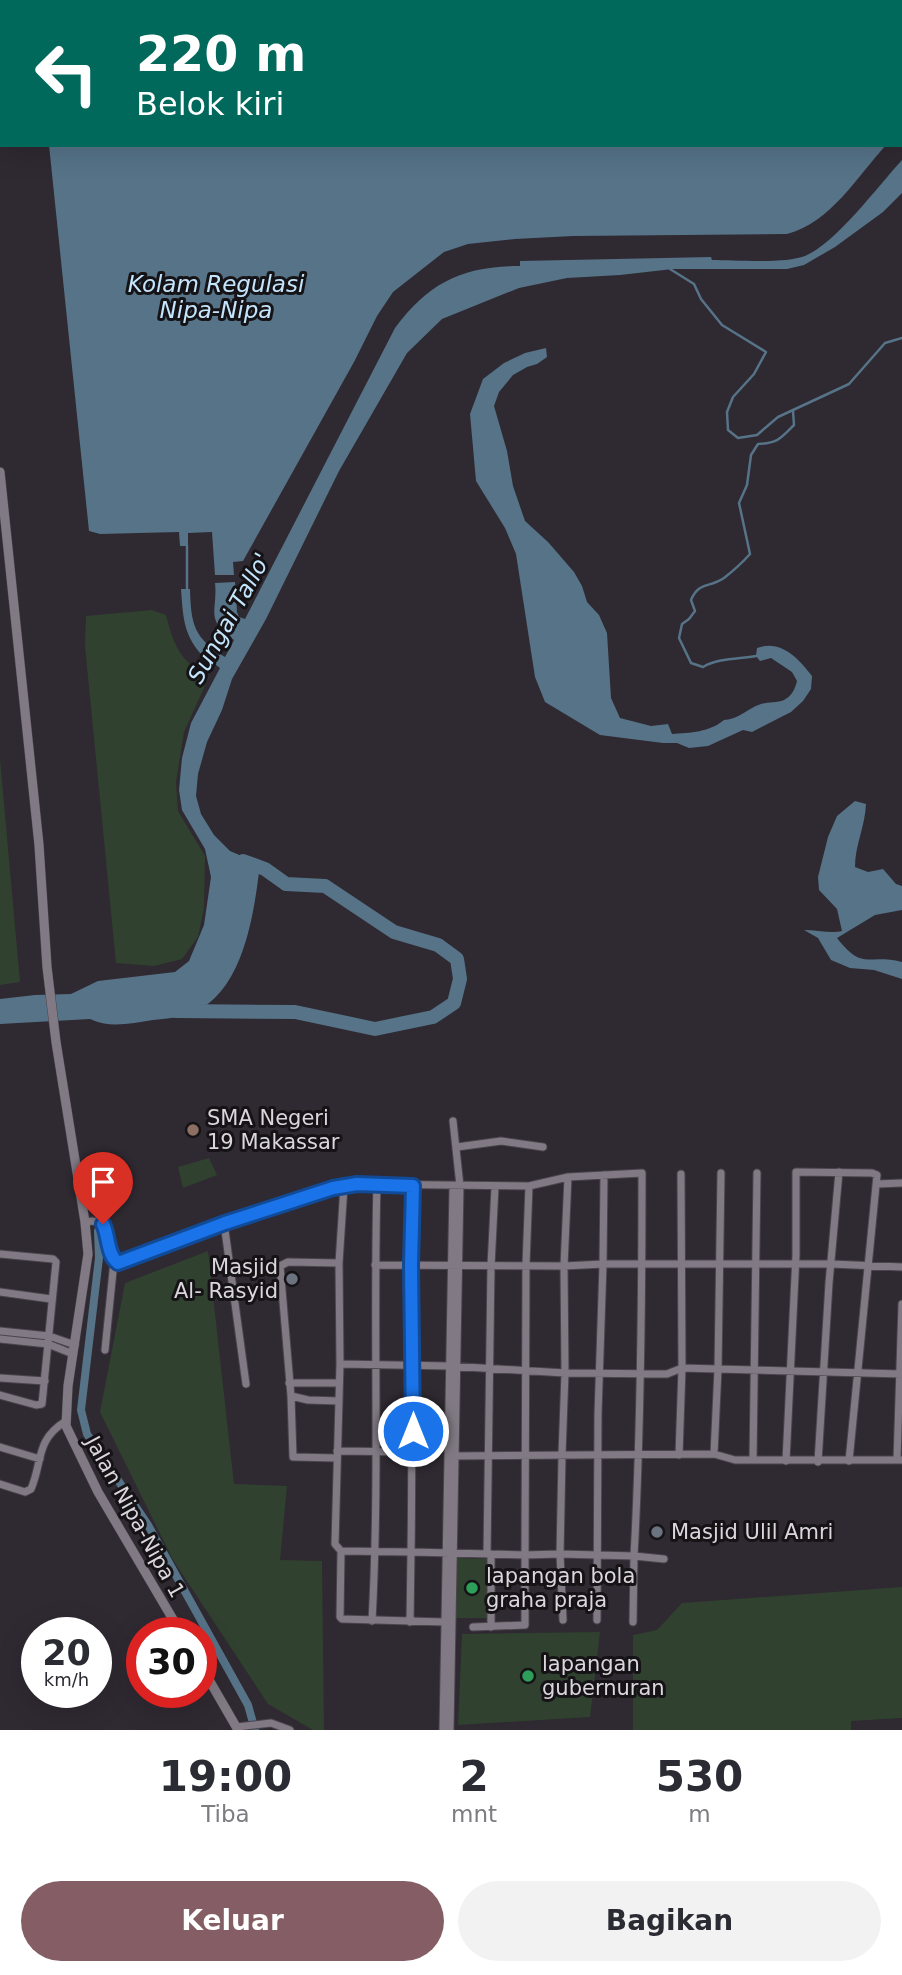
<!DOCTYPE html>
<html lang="id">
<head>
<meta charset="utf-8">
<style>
  :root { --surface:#fff; --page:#f2f2f3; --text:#2b2b33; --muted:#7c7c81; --accent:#855d64 }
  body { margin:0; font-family:"DejaVu Sans",sans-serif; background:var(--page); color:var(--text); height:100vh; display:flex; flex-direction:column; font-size:26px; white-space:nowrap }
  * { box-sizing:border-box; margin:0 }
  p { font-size:23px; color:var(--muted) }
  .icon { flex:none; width:38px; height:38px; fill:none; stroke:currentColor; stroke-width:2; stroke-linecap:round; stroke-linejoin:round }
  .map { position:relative; height:1730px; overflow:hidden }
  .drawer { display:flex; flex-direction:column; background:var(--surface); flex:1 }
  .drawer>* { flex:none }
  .banner { position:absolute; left:0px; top:0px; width:903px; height:147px; box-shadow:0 7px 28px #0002; background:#00695c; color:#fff; overflow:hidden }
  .speed { position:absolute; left:21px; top:1617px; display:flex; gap:14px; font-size:35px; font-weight:700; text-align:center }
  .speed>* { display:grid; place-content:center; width:91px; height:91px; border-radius:50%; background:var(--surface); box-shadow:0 7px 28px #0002; line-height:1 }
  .speed small { font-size:18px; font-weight:400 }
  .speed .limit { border:10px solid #d22; background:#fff; color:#111 }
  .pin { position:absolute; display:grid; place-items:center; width:60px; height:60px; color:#fff; margin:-72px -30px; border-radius:50% 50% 50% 0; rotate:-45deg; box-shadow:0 0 7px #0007 }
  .pin .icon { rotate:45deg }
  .me { position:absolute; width:77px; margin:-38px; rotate:0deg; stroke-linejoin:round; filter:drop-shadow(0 0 5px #0008) }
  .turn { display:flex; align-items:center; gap:24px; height:147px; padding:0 21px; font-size:32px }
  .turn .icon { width:91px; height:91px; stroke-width:2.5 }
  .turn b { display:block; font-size:49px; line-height:60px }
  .eta { display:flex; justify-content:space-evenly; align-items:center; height:119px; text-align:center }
  .eta b { font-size:42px; font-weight:800; line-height:49px }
  .button { display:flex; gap:14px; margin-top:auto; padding:14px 21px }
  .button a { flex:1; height:80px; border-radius:42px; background:var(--accent); color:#fff; font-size:28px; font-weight:800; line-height:80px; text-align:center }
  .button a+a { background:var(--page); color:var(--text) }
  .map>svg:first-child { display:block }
  .green { fill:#30412f }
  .water { fill:#567388 }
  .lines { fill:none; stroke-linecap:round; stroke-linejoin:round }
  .stream { stroke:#567388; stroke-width:2.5 }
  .canal { stroke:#567388; stroke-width:8 }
  .river { stroke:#567388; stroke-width:14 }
  .minor-casing { stroke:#4a444c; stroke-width:9 }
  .tertiary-casing { stroke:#4a444c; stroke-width:10 }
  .minor { stroke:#817a84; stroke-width:7 }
  .tertiary { stroke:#817a84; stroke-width:9 }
  .route-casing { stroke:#114b97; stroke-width:18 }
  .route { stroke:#1a73e8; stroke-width:12 }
  .education-dot { fill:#8d6e63; stroke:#151316; stroke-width:2.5 }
  .worship-dot { fill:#6b7280; stroke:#151316; stroke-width:2.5 }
  .leisure-dot { fill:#2e9e5b; stroke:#151316; stroke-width:2.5 }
  .labels { text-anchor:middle; stroke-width:6; stroke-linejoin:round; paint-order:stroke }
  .poi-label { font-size:21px; fill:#dad6dc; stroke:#151316; text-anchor:start }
  .street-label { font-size:21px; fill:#dad6dc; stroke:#151316 }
  .water-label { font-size:23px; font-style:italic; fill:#c5e5fd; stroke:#151316 }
</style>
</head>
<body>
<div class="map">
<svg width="902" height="1730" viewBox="0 0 902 1730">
  <rect width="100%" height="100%" fill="#2f2931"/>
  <!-- green -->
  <path class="green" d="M152 610 166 615C174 646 180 661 209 677L184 732 176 782 178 811 205 856 204 908 198 937 182 959 154 966 116 963 85 646 86 616Z
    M0 759 20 982 0 985Z
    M209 1158 217 1175 183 1188 178 1167Z
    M208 1251 234 1484 287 1486 280 1560 322 1561 324 1730H313L268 1704 173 1560 100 1412 125 1283Z
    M456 1558 489 1559V1618H455Z
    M902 1587V1718L851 1721V1730H633V1635L657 1630 682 1603Z
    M600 1632 590 1717 458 1725 462 1634Z"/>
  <!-- water -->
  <path class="water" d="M34 0H902V128L901 2Z
    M49 145H886C857 177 830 223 787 234L573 236 515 239 468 244 444 252 393 292 377 316 354 362 243 561 233 562 234 575H215L212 532 188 533V546H180L179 532 100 534 89 531Z
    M902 160V193L883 212 835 247 804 265 787 269H673L620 275 567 278 519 288 442 319 407 353 339 471 266 619 232 679 222 710 207 742 198 774 196 796 201 814 214 835 230 851 260 864C254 914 243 1000 185 1015 175 1018 164 1019 153 1020 132 1023 110 1029 90 1019L0 1024V999L35 995 71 994 98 981 175 972 189 961 204 925 211 877 205 849 182 810 179 790 182 758 191 723 220 668C214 663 207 659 201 654 183 634 183 615 181 589H190C191 625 194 638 225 657L234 640C204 619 218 611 215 583L235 582 237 612 239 617 245 619 395 328C429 282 463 266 520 266V261L711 257 712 260C735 260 784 264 805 256 836 243 878 186 902 160Z
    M546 348 547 357 537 364 527 367 513 375 499 392 494 406 507 451 513 486 525 521 548 542 574 572 582 586 587 602 599 615 607 633 611 698 620 718 651 726 668 724 672 734C690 733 710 732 724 720 740 719 746 709 761 704 768 702 777 703 784 700 792 696 795 689 797 681L792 672 771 658 760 661 756 656 757 648C781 639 799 659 812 676L811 689 803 701 791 712 752 732 743 730 708 746 689 748 677 743H663L600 735 545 702 535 677 516 554 505 528 476 481 470 414 483 379 504 363 525 353Z
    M855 801 866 804C865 827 855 845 855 867L868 872 883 869 896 884 902 886V910L875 915 837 938C864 972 867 953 902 962V979L874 970 850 968 831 960 818 938 804 930C817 930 831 934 842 931L837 909 819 890 818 877 828 837 837 816Z"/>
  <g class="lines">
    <!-- stream -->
    <path class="stream" d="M670 269 694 284 701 299 722 325 766 352 754 374 733 397 727 412 728 430 738 438 757 435 778 417 849 384 885 343 902 338
      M187 545V591
      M756 656C738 659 718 658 703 667L691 663 679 638 682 624 689 619 695 611 691 600C699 581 710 588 724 578 733 571 742 563 750 554L739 503 747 485 751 455 758 444C778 443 780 439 794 425L793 411"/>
    <!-- canal -->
    <path class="canal" d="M98 1231 99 1258 81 1410 87 1434 148 1525 248 1705 255 1730"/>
    <!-- river -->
    <path class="river" d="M176 1011 295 1012 375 1029 433 1017 454 1003 460 979 457 959 438 945 394 932 325 886 286 884 265 869 243 861"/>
    <defs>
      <path id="minor" d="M457 1147 501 1141 543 1147
        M721 1173 718 1369 902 1374
        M604 1175 603 1264H831L902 1267
        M877 1184 902 1183
        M344 1186 339 1263 340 1364 335 1544 341 1551 411 1552C413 1430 410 1308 413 1186
        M85 1222 93 1221 103 1224 112 1257 118 1263 224 1223 344 1186 357 1184 529 1186 568 1177 564 1266 375 1265
        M224 1223 246 1384
        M0 1254 53 1259 56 1262 42 1404 36 1405 0 1395
        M0 1292 51 1299
        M0 1331 49 1336 75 1345
        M0 1339 48 1344 73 1354
        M105 1350 114 1261
        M340 1364 449 1366 565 1373 564 1266 603 1264 598 1414 597 1620
        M0 1378 45 1381
        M289 1383H339
        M291 1396 293 1457 337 1458
        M339 1401 308 1400 291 1396 280 1266 288 1262 339 1263
        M0 1447 40 1459
        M337 1451 412 1452
        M562 1454 565 1373 667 1374 682 1368 718 1369 714 1454 735 1460H902
        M679 1455 682 1368 681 1174
        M452 1456 714 1454
        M753 1460 757 1173
        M897 1460 902 1304
        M786 1461 796 1255V1172L872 1173 877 1175 849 1461
        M818 1462 829 1283 839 1172
        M0 1484 25 1492 31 1489C43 1461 35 1440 66 1421
        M341 1551 340 1617 342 1619 444 1622
        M487 1554 491 1266 495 1187
        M563 1620 560 1554 634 1556C641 1429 642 1301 642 1173L568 1177
        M372 1621C380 1475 373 1330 377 1184
        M410 1622 411 1552 525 1555 526 1265 529 1186
        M633 1622 634 1556 664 1559
        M473 1627 525 1625V1555L560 1554 562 1457
        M491 1627V1554
        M237 1727 271 1723 290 1730
        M443 1730 453 1186
        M450 1730 460 1186 453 1121"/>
      <path id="tertiary" d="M0 472 39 845 47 967 56 1042 85 1222 88 1254 68 1386 66 1426 98 1492 181 1633
        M201 1666 238 1730"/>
    </defs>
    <!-- minor casing -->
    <use href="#minor" class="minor-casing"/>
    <!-- tertiary casing -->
    <use href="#tertiary" class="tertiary-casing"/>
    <!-- minor -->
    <use href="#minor" class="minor"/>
    <!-- tertiary -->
    <use href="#tertiary" class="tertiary"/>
  </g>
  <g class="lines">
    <defs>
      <path id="route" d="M103 1224C109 1236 107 1255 118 1263L225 1223 333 1188 357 1184 413 1186 411 1265 413 1431"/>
    </defs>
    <!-- route casing -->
    <use href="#route" class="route-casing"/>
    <!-- route -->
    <use href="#route" class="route"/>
  </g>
  <!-- markers -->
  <circle class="education-dot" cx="193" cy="1130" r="7"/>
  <g class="worship-dot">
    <circle cx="292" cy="1279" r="7"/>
    <circle cx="657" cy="1532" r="7"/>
  </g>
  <g class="leisure-dot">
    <circle cx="472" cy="1588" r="7"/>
    <circle cx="528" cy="1676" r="7"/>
  </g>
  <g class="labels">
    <!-- poi labels -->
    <g class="poi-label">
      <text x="207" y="1125">SMA Negeri<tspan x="207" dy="24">19 Makassar</tspan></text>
      <text x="278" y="1274" text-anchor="end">Masjid<tspan x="278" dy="24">Al- Rasyid</tspan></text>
      <text x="671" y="1539">Masjid Ulil Amri</text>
      <text x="486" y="1583">lapangan bola<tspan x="486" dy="24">graha praja</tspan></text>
      <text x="542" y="1671">lapangan<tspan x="542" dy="24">gubernuran</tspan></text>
    </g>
    <!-- street labels -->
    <g class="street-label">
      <text transform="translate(135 1517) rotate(61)" y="7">Jalan Nipa-Nipa 1</text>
    </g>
    <!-- water labels -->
    <g class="water-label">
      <text x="216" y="292">Kolam Regulasi<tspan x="216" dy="26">Nipa-Nipa</tspan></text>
      <text transform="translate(229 618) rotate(-61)" y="8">Sungai Tallo'</text>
    </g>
  </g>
</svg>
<div class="speed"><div>20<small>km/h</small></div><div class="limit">30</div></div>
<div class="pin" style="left:103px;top:1224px;background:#d93025"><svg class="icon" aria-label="arrive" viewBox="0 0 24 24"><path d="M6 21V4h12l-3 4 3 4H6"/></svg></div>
<svg class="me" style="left:413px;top:1431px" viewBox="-20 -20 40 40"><circle r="17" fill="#1a73e8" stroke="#fff" stroke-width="3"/><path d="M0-11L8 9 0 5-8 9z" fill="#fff"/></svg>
<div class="banner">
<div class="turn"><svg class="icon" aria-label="left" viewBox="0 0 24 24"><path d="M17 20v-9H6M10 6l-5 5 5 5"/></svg><div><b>220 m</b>Belok kiri</div></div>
</div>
</div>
<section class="drawer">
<div class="eta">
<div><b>19:00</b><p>Tiba</p></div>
<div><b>2</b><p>mnt</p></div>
<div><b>530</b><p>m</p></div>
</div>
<div class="button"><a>Keluar</a><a>Bagikan</a></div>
</section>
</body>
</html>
